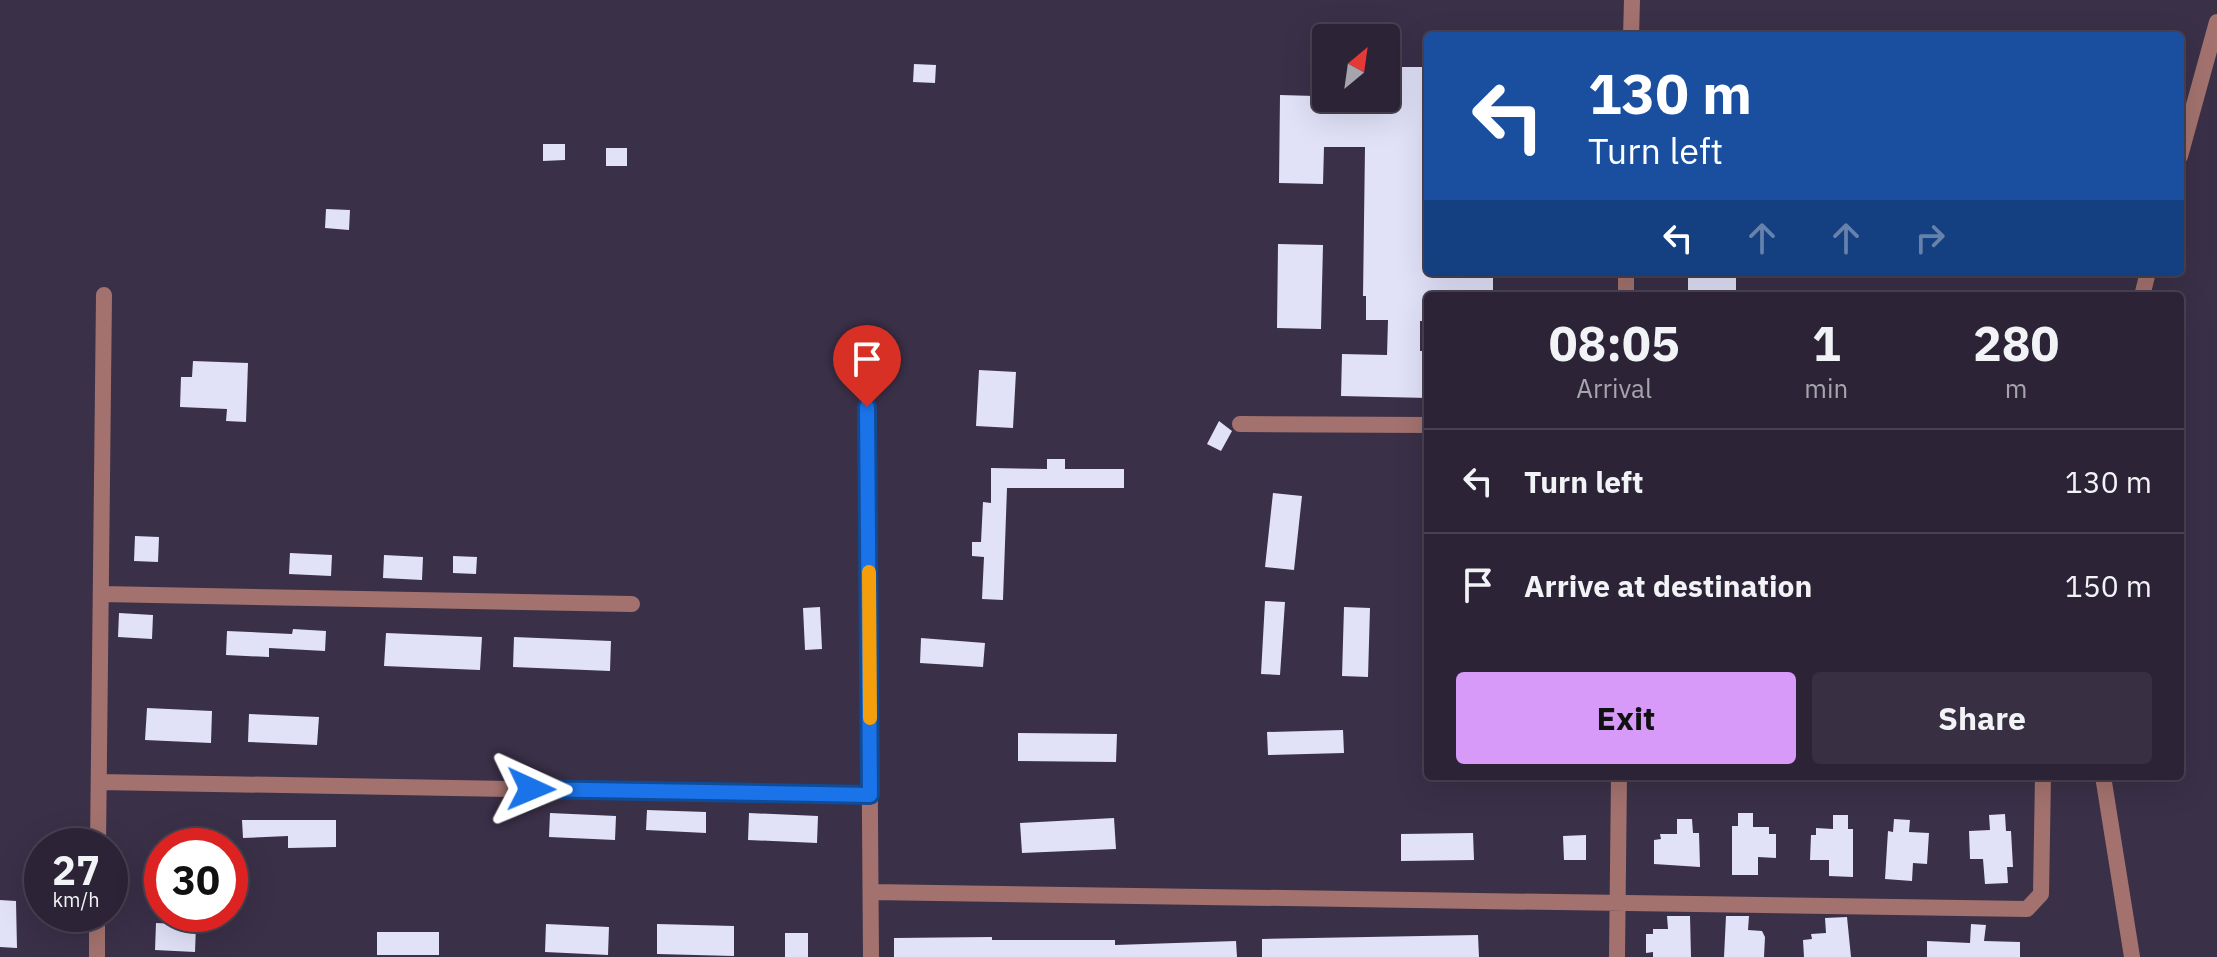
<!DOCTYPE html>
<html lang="en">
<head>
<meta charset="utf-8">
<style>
  :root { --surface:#2c2436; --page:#383042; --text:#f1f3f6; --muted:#a6a4ad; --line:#484151; --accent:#d89af8 }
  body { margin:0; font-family:"IBM Plex Sans",sans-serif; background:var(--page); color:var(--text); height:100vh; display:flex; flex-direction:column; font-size:30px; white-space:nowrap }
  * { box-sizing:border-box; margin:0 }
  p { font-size:26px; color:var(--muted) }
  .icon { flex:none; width:44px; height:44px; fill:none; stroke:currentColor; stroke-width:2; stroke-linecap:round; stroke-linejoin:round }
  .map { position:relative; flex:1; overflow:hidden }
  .side { position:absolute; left:1424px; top:292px; width:760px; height:488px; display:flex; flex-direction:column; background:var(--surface); border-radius:8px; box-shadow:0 8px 32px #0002,0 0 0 2px var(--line) }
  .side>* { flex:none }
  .banner { position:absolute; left:1424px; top:32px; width:760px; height:244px; border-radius:8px; box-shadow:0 8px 32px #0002,0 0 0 2px var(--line); background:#1a4fa0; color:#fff; overflow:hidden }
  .needle { width:52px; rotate:29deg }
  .fabs { position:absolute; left:1312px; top:24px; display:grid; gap:16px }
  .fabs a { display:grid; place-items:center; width:88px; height:88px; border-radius:8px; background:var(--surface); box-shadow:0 8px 32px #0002,0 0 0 2px var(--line); font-size:40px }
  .speed { position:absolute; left:24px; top:828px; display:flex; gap:16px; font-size:40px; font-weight:700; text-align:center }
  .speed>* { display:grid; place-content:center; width:104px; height:104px; border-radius:50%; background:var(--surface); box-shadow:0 8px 32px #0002,0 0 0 2px var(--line); line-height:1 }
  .speed small { font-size:20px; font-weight:400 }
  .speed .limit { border:12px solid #d22; background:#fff; color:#111 }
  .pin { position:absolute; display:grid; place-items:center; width:68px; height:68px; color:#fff; margin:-82px -34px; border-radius:50% 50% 50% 0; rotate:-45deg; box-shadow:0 0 8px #0007 }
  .pin .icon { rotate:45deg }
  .me { position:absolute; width:88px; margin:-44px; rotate:91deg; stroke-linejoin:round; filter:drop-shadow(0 0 6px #0008) }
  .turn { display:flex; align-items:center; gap:28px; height:168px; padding:0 32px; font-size:36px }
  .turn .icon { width:104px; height:104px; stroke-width:2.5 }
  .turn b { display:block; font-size:56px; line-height:68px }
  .lanes { display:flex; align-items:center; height:76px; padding:0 32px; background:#0003; justify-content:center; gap:40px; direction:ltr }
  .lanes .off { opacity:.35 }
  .eta { display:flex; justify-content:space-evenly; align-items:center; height:136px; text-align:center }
  .eta b { font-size:48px; font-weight:800; line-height:56px }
  .action { display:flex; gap:16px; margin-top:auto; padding:16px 32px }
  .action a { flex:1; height:92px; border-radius:8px; background:var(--accent); color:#111; font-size:32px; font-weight:800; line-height:92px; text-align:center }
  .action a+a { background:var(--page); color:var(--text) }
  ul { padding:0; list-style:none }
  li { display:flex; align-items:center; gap:24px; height:104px; padding:0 32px; border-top:2px solid var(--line) }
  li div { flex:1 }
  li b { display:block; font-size:30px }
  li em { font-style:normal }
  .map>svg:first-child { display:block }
  .building { fill:#e1e1f8 }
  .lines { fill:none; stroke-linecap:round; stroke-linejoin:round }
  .street { stroke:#a3726e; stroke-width:16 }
  .route-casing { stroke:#114b97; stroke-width:20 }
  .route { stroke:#1a73e8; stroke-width:14 }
  .slow { stroke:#f59e0b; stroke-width:14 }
</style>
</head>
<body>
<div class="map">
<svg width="2217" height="957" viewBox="0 0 2217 957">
  <rect width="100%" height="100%" fill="#3a3048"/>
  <!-- building -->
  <path class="building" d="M914 64 936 65 935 83 913 82Z
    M1386 67H1428V272H1493V296H1428V321H1420V351H1428V398L1341 396 1342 354 1387 355 1388 320H1366V296H1363L1365 147H1324L1323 184 1279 183 1280 95 1386 98Z
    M543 144H565V160L543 161Z
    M606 148H627V166H606Z
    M326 209 350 210 349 230 325 228Z
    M1278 244 1323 245 1321 329 1277 328Z
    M1688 272H1736V296H1688Z
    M193 361 248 363 246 422 226 421 227 409 180 407 181 377H192Z
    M979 370 1016 372 1013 428 976 426Z
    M1219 421 1232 431 1221 451 1207 444Z
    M1047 459H1065V469H1124V488H1007L1003 600 982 599 984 557 972 556V542H981L983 502 991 503V468L1047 469Z
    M1273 493 1302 496 1294 570 1265 567Z
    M135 536 159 537 158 562 134 561Z
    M290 553 332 555 331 576 289 574Z
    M384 555 423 557 422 580 383 578Z
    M453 556 477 557 476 574 453 573Z
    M1265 601 1285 602 1280 675 1261 674Z
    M820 607 822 649 805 650 803 608Z
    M1344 607 1370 608 1368 677 1342 676Z
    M119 613 153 615 152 639 118 637Z
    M293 629 326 631 325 651 269 648V657L226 655 227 631 292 634Z
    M386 633 482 637 480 670 384 666Z
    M514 637 611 641 610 671 513 667Z
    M921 638 985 643 983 667 920 663Z
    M147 708 212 711 211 743 145 740Z
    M249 714 319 717 317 745 248 742Z
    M1343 730 1344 753 1268 755 1267 732Z
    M1018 733 1117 734 1116 762 1018 761Z
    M647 810 706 812V833L646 830Z
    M550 813 616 816 615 840 549 837Z
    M749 813 818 816 817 843 748 840Z
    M1738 813H1753V827H1769V834H1776V858L1758 857V875H1732V826H1738Z
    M2005 814 2006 831H2011L2013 867H2007L2008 883 1985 884 1983 859H1970L1969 831 1990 830 1989 815Z
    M1833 815H1848V829H1853V877L1829 876V860H1810L1811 835H1816V828L1833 829Z
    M1114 818 1116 849 1022 853 1020 823Z
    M1677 819H1692L1693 833H1699L1700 867 1654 864V840L1661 839 1660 834H1677Z
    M1894 819 1910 820 1909 832 1929 833 1927 864 1913 863 1912 881 1885 879 1888 831 1893 832Z
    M242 820H336V847L288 848V836L243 838Z
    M1473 833 1474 860 1401 861V834Z
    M1586 835V860H1564L1563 836Z
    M0 900 16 901 17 948 0 947Z
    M1667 916H1690L1691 957H1653V952L1646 953V934H1653V929H1668Z
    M1726 916H1749L1748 930 1762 931 1765 937 1764 957H1724Z
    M1847 917 1851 957H1804L1803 940 1812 939 1811 934 1826 933 1825 918Z
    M156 923 196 925 195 952 155 950Z
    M546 924 609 927 608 955 545 952Z
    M657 924 734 926V956L657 954Z
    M1971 924 1986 925 1984 941 2020 942V957H1927V941L1970 943Z
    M377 932H439V955H377Z
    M785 933H808V957H785Z
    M1478 935 1479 957H1262V939Z
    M992 937V940H1115V945L1236 941 1237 957H894V938Z"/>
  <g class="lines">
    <!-- street -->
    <path class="street" d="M1631 36 1632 0
      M2180 156 2217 22
      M1626 296V272
      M2142 296 2148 272
      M867 407 871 957
      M1240 424 1428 425
      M101 594 632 604
      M2103 776 2132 957
      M99 782 870 795
      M98 846 104 295
      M871 892 2027 909 2041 894 2043 776
      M97 957V914
      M1617 957 1619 776"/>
  </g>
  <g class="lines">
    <defs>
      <path id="route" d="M531 789 870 795 867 407"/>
    </defs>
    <!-- route casing -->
    <use href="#route" class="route-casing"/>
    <!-- route -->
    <use href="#route" class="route"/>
    <!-- slow -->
    <path class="slow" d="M869 572 870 718"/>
  </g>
</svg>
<div class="fabs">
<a><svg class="needle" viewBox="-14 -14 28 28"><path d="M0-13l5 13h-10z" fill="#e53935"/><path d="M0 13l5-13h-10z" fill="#a6a4ad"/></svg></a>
</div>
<div class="speed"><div>27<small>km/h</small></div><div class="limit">30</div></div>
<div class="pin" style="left:867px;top:407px;background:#d93025"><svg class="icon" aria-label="arrive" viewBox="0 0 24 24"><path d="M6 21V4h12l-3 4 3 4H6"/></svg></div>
<svg class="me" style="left:531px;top:789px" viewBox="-20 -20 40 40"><path d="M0-17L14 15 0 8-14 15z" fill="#1a73e8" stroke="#fff" stroke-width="4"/></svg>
<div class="banner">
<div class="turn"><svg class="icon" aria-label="left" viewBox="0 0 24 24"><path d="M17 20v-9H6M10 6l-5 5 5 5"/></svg><div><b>130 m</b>Turn left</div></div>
<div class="lanes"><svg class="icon" aria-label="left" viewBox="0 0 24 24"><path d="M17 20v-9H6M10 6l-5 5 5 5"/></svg><svg class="icon off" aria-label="ahead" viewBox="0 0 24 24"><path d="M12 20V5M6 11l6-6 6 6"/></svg><svg class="icon off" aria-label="ahead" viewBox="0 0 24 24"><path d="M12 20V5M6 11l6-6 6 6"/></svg><svg class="icon off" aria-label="right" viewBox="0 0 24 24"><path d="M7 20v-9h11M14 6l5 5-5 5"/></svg></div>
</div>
<section class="side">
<div class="eta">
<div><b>08:05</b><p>Arrival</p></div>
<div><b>1</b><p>min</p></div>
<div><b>280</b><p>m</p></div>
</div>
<ul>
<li><svg class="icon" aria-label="left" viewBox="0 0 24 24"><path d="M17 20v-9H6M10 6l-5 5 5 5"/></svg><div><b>Turn left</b></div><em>130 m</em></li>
<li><svg class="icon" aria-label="arrive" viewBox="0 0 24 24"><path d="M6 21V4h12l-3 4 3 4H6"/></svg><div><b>Arrive at destination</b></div><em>150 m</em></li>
</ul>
<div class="action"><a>Exit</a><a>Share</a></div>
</section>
</div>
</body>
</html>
